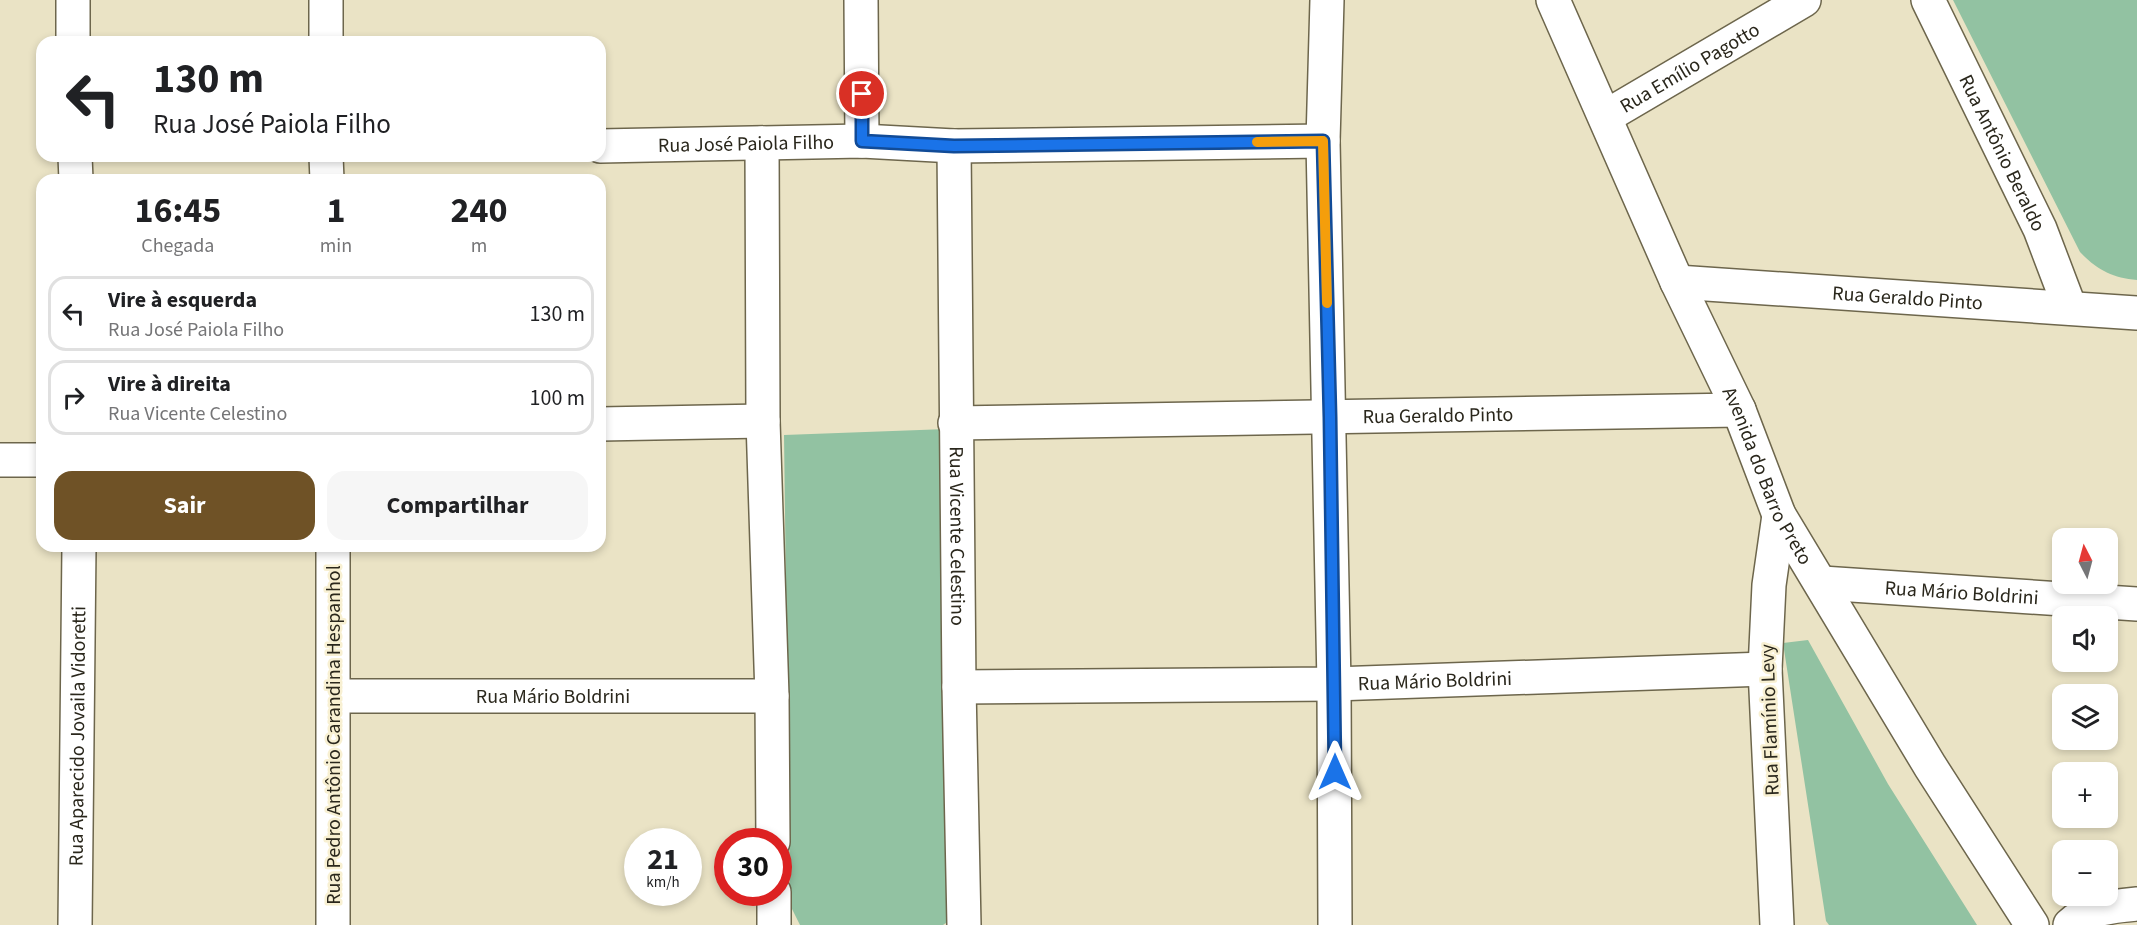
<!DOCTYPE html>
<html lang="pt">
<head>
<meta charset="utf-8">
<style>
  :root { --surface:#fff; --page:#f6f6f6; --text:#202124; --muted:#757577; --line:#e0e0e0; --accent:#6f5226 }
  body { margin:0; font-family:"Source Sans 3",sans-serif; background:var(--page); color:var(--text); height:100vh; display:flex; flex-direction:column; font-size:22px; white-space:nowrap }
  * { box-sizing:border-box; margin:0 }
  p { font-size:20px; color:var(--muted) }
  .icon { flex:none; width:33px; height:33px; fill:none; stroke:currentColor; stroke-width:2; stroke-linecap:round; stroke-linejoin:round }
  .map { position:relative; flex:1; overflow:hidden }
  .drawer { position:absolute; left:36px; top:174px; width:570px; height:378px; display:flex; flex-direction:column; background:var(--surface); border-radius:18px; box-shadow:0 3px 9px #0003 }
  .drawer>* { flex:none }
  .guide { position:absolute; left:36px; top:36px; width:570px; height:126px; border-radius:18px; box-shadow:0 3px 9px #0003; background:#fff; color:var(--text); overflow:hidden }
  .needle { width:39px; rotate:354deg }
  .buttons { position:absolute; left:2052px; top:528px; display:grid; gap:12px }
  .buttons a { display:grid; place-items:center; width:66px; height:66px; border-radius:12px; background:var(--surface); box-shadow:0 3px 9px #0003; font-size:30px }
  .speed { position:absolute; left:624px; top:828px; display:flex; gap:12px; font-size:30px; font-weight:700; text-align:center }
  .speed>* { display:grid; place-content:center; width:78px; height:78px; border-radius:50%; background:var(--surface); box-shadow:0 3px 9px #0003; line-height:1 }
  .speed small { font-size:15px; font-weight:400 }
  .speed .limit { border:9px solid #d22; background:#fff; color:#111 }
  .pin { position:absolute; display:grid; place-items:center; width:51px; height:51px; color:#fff; margin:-26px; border:3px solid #fff; border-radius:50%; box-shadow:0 2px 6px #0007 }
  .me { position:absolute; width:66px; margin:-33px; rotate:0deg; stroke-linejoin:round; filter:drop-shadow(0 0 4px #0008) }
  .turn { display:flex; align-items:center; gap:21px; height:126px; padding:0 18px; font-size:27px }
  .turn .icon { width:78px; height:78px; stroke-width:2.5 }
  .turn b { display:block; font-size:42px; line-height:51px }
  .eta { display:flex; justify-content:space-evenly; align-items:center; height:102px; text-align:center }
  .eta b { font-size:36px; font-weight:700; line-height:42px }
  .cta { display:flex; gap:12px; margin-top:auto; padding:12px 18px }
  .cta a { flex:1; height:69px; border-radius:18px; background:var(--accent); color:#fff; font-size:24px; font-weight:700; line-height:69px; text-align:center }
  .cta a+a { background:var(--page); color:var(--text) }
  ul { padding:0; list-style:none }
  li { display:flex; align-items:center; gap:18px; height:75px; margin:0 12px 9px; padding:0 6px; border:3px solid var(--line); border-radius:18px }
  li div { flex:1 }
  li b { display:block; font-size:22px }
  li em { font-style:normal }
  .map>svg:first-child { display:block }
  .green { fill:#92c2a2 }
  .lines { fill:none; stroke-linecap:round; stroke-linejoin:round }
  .minor-casing { stroke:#6d664c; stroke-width:36 }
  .tertiary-casing { stroke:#6d664c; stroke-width:36 }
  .minor { stroke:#fff; stroke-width:33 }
  .tertiary { stroke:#fff; stroke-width:33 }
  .route-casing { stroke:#114b97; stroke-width:15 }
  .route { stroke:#1a73e8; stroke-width:10 }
  .slow { stroke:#f59e0b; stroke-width:10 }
  .labels { text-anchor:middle; stroke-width:5; stroke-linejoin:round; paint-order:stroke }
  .street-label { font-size:20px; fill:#2a271c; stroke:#f8f0d2 }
</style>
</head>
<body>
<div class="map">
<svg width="2137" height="925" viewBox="0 0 2137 925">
  <rect width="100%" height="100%" fill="#eae3c5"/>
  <!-- green -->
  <path class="green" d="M1953 0H2137V280C2113 278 2097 270 2080 252Z
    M947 429 951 899 946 923 943 925H800L790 905 784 435Z
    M1808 640 1888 784 1977 925H1829L1826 921 1783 643Z"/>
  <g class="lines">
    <defs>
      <g id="minor">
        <path d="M73 0V42"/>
        <path d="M326 0V42"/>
        <path d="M861 0 862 141"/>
        <path d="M1327 0 1323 141 1334 684 1335 925"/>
        <path id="s1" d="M1928 0 2040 229 2070 308"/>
        <path id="s2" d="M1605 117 1804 0"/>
        <path d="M762 143 763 421 772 696 773 842"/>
        <path id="s3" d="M600 146 862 141 954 146 1323 141"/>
        <path id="s4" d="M954 146 959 687 964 925"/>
        <path d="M75 156 76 180"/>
        <path d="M326 156 327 180"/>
        <path id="s5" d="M1677 282 2137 313"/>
        <path id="s6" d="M955 423 1739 410"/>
        <path d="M600 424 763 421"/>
        <path d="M0 460H42"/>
        <path id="s7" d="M1822 583 2137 604"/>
        <path id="s8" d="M959 687 1334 684 1765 669"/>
        <path id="s9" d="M334 696H772"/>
        <path d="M774 892V925"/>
        <path id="s10" d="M75 925 79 546"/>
        <path d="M333 925V546"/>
        <path d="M2070 925C2087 908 2115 906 2137 904"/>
      </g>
      <g id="tertiary">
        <path id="s11" d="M1553 0 1677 282 1739 410 1779 515 1930 766 2032 925"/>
        <path d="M1777 925 1765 669 1769 585 1779 515"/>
      </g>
    </defs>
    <!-- minor casing -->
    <use href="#minor" class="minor-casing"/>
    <!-- tertiary casing -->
    <use href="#tertiary" class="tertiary-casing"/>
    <!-- minor -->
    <use href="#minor" class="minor"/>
    <!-- tertiary -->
    <use href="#tertiary" class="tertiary"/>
  </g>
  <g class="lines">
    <defs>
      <path id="route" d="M862 94V141L954 146 1323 141 1330 417 1335 772"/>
    </defs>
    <!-- route casing -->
    <use href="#route" class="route-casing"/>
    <!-- route -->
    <use href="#route" class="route"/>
    <!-- slow -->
    <path class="slow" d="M1257 142 1323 141 1327 303"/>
  </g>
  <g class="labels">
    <!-- street labels -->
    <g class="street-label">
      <text dy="7" stroke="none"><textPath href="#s2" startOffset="98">Rua Emílio Pagotto</textPath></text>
      <text dy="7" stroke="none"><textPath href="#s3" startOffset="146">Rua José Paiola Filho</textPath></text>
      <text dy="7" stroke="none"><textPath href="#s1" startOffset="170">Rua Antônio Beraldo</textPath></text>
      <text dy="7" stroke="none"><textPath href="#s5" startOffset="231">Rua Geraldo Pinto</textPath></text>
      <text dy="7" stroke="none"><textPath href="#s6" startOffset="483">Rua Geraldo Pinto</textPath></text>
      <text dy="7" stroke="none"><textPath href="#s11" startOffset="522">Avenida do Barro Preto</textPath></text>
      <text dy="7" stroke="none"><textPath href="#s4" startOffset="390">Rua Vicente Celestino</textPath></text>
      <text dy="7" stroke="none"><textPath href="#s7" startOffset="140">Rua Mário Boldrini</textPath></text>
      <text dy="7" stroke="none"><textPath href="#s8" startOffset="476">Rua Mário Boldrini</textPath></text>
      <text dy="7" stroke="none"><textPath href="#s9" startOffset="219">Rua Mário Boldrini</textPath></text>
      <text transform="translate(1769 720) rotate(-92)" y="7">Rua Flamínio Levy</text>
      <text transform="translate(333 735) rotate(-90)" y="7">Rua Pedro Antônio Carandina Hespanhol</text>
      <text dy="7" stroke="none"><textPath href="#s10" startOffset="189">Rua Aparecido Jovaila Vidoretti</textPath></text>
    </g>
  </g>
</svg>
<div class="buttons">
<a><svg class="needle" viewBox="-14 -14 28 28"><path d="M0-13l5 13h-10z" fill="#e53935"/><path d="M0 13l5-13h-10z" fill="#757577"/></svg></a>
<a><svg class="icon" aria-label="sound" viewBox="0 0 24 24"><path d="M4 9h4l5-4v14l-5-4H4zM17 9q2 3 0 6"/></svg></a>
<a><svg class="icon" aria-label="layers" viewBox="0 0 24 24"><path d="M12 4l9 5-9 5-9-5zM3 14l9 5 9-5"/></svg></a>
<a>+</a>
<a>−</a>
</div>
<div class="speed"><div>21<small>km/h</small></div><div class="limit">30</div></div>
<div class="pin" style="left:862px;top:94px;background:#d93025"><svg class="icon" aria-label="arrive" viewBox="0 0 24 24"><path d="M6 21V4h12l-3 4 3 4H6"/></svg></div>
<svg class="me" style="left:1335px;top:772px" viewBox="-20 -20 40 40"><path d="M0-17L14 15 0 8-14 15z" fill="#1a73e8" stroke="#fff" stroke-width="4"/></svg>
<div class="guide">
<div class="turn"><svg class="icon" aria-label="left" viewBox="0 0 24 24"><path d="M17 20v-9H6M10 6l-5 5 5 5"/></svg><div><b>130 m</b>Rua José Paiola Filho</div></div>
</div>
<section class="drawer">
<div class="eta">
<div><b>16:45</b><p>Chegada</p></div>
<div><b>1</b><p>min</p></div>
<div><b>240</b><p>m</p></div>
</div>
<ul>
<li><svg class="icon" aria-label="left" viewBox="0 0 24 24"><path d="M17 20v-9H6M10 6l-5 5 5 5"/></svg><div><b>Vire à esquerda</b><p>Rua José Paiola Filho</p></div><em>130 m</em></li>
<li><svg class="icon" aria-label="right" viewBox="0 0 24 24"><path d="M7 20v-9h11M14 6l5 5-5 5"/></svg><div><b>Vire à direita</b><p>Rua Vicente Celestino</p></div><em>100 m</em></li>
</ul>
<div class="cta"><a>Sair</a><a>Compartilhar</a></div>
</section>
</div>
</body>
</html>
